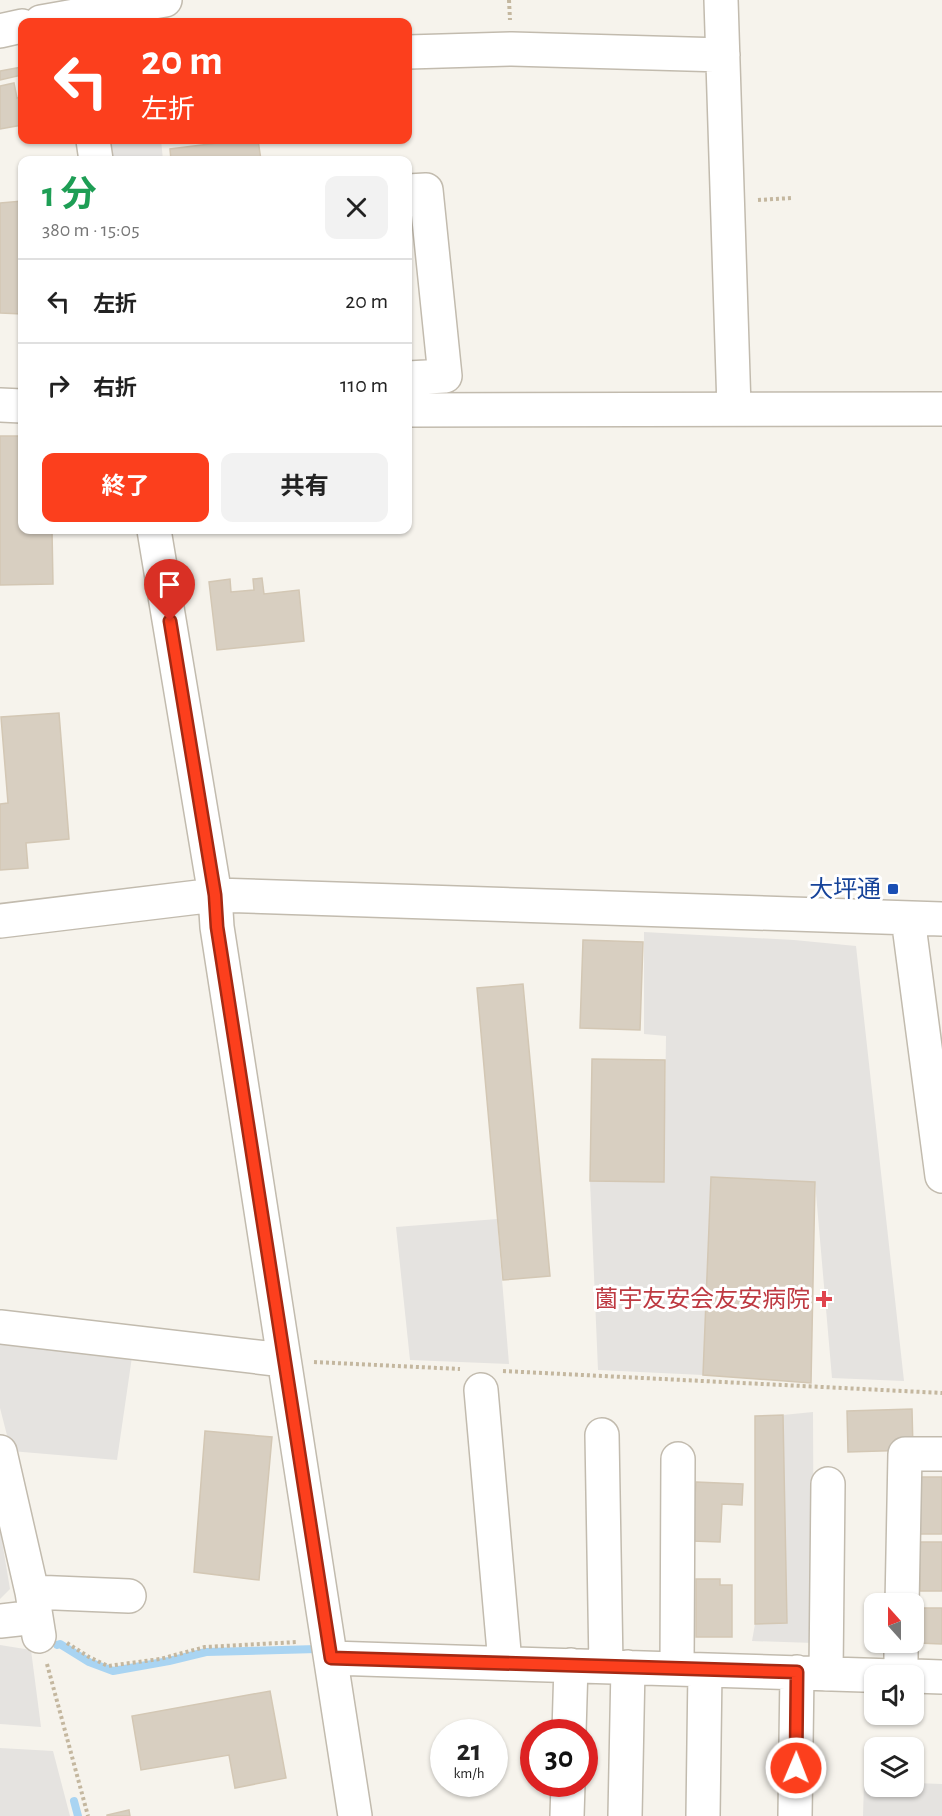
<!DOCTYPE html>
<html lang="ja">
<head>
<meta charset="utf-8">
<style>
  :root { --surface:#fff; --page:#f2f2f2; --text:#222; --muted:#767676; --line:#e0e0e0; --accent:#fc3f1d }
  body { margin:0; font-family:"Alegreya Sans","Noto Sans JP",sans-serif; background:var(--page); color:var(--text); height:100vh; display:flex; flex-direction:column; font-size:22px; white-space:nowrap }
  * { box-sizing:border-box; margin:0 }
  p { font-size:20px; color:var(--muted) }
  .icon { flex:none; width:33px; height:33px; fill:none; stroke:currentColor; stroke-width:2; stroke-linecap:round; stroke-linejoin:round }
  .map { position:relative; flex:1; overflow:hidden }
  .sheet { position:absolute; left:18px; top:156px; width:394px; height:378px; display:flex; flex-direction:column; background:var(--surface); border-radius:12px; box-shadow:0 2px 4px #0004 }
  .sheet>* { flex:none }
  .guide { position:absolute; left:18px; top:18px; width:394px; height:126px; border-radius:12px; box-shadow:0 2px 4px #0004; background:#fc3f1d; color:#fff; overflow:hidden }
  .needle { width:39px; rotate:339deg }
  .fabs { position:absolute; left:864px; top:1593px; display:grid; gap:12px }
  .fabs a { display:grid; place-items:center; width:60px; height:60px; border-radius:12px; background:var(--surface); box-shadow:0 2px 4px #0004; font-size:30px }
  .speed { position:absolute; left:430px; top:1719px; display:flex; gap:12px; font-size:30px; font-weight:700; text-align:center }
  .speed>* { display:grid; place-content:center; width:78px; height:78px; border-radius:50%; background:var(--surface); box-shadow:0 2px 4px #0004; line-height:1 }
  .speed small { font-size:15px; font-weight:400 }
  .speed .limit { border:9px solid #d22; background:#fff; color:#111 }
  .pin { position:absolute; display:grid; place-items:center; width:51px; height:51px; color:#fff; margin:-62px -26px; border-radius:50% 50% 50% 0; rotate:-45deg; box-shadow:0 0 6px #0007 }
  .pin .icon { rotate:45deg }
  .me { position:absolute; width:66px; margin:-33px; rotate:1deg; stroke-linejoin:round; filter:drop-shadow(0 0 4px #0008) }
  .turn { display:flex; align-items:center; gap:21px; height:126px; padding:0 24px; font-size:27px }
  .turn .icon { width:78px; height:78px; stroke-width:2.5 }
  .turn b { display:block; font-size:42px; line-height:51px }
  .round { display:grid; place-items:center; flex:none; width:63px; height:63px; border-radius:12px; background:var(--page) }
  .head { display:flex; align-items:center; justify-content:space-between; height:102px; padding:0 24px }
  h1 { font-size:36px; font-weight:700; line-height:45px; color:#1e9e55 }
  .cta { display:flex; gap:12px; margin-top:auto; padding:12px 24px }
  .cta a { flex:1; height:69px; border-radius:12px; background:var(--accent); color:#fff; font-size:24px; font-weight:700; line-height:69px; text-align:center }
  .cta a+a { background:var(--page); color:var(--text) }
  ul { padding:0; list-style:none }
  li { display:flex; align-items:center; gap:18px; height:84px; padding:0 24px; border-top:2px solid var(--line) }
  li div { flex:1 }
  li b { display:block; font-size:22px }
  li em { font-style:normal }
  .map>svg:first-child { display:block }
  .parking { fill:#e5e3e0 }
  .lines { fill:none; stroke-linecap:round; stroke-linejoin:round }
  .stream { stroke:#a9d4f2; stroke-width:8 }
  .building { fill:#d8cfc1; stroke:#d3c7b4; stroke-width:1.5 }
  .minor-casing { stroke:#c2bbae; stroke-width:36 }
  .path { stroke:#c4b79f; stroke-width:4; stroke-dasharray:3 3; stroke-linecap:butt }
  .minor { stroke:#fff; stroke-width:33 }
  .route-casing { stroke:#a42913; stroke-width:15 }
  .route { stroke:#fc3f1d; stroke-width:10 }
  .transit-dot { fill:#1a4fb4; stroke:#fff; stroke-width:2 }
  .health-dot { fill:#e0444e; stroke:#fff; stroke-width:2 }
  .labels { text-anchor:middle; stroke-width:6; stroke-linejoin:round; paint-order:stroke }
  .transit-label { font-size:24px; fill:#164399; stroke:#fff; text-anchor:end }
  .health-label { font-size:24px; fill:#be3a42; stroke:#fff; text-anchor:end }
</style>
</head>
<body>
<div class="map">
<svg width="942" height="1816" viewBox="0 0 942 1816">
  <rect width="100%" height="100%" fill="#f6f3ec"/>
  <!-- parking -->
  <path class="parking" d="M100 140H161L163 160H103Z
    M644 932 794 940 856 946 904 1381 832 1378 815 1182 712 1177 703 1375 598 1370 590 1181 664 1182 666 1036 644 1034Z
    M497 1219 509 1364 410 1360 396 1227Z
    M0 1336 133 1350 117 1460 11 1451 0 1408Z
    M813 1412 814 1643 752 1641 755 1624 787 1623 783 1415Z
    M0 1529 10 1589 0 1599Z
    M0 1645 31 1650 41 1727 0 1724Z
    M0 1748 53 1751 70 1816H0Z
    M864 1782H874V1786H914V1783L942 1784V1816H863Z"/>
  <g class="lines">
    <!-- stream -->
    <path class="stream" d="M57 1645 60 1644 89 1662 113 1671 169 1661 206 1652 317 1649
      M74 1801 78 1816"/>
  </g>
  <!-- building -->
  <path class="building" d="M22 67V75L0 80V71Z
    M14 83 17 98 22 97V125L0 129V86Z
    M242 140H258L261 160H171L170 149Z
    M22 201V314L0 313V203Z
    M0 436H22V530H52L53 584 0 585Z
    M262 578 264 594 299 590 304 641 217 650 209 582 230 579 231 592 254 590 253 579Z
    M59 713 69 839 26 843 28 868 0 870V804L8 803 1 717Z
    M583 940 643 942 640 1030 580 1028Z
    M523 984 550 1276 503 1280 477 988Z
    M592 1059 665 1060 664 1182 590 1181Z
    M711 1177 815 1182 811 1383 703 1375Z
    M912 1409 913 1450 848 1452 847 1411Z
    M783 1415 787 1623 755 1624V1416Z
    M205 1431 272 1437 259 1580 194 1572Z
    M918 1477H942V1534H918Z
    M696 1482 743 1484 742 1505 722 1504 720 1542 692 1541Z
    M920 1542H942V1591H920Z
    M696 1579H720V1585H732V1637H696Z
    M919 1608H942V1644L918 1643Z
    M270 1691 286 1778 235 1788 229 1755 141 1770 132 1716Z
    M129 1810 130 1816H107V1815Z"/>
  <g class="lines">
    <defs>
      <path id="minor" d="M721 0 734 408
        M41 22 165 0
        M0 31 22 26
        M408 52 512 49 723 55
        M93 140 96 160
        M408 191 426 190 445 376 408 378
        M0 405 22 406
        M408 410 942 409
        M154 530 215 895 217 927 355 1816
        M908 918 942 1176
        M0 921 215 895 942 919
        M0 1327 284 1360
        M481 1390 505 1663
        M602 1435 606 1666
        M0 1452 32 1592 39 1636
        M32 1592 129 1596
        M902 1604 905 1454H942
        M0 1621 36 1617
        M331 1658 894 1676
        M677 1669 678 1459
        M826 1674 828 1484
        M901 1676V1642
        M914 1676 942 1677
        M569 1732 571 1665
        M567 1816 568 1784
        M625 1816 628 1667
        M703 1816 705 1670
        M795 1816 797 1672"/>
    </defs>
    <!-- minor casing -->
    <use href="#minor" class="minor-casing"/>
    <!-- path -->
    <path class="path" d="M509 0 510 20
      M758 200 792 198
      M314 1362 460 1369
      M503 1371 942 1393
      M67 1643 89 1657 108 1666 160 1659 205 1647 297 1642
      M47 1664 88 1816"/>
    <!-- minor -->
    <use href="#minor" class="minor"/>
  </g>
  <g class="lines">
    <defs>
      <path id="route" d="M170 621 215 895 217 927 331 1658 797 1672 796 1768"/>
    </defs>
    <!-- route casing -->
    <use href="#route" class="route-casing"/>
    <!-- route -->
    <use href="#route" class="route"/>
  </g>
  <!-- markers -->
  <rect class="transit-dot" x="887" y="883" width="12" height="12" rx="3"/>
  <path class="health-dot" d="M821 1290h6v6h6v6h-6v6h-6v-6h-6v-6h6z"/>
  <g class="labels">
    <!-- transit labels -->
    <g class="transit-label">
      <text x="881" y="897">大坪通</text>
    </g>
    <!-- health labels -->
    <g class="health-label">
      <text x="810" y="1307">薗宇友安会友安病院</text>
    </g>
  </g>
</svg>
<div class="fabs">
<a><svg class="needle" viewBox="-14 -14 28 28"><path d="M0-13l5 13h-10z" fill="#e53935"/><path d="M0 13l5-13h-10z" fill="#767676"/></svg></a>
<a><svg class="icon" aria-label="sound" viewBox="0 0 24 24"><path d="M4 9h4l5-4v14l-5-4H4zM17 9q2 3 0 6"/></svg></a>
<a><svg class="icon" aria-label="layers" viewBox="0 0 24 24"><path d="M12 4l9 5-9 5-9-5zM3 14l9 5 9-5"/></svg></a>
</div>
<div class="speed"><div>21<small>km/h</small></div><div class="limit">30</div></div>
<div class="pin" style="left:170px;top:621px;background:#d93025"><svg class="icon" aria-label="arrive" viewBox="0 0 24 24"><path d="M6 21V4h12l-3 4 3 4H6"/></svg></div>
<svg class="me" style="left:796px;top:1768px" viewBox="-20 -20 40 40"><circle r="17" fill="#fc3f1d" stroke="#fff" stroke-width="3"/><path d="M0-11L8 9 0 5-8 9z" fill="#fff"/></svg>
<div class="guide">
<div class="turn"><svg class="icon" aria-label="left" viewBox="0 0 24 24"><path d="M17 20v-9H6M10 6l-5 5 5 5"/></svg><div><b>20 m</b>左折</div></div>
</div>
<section class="sheet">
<div class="head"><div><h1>1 分</h1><p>380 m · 15:05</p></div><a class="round"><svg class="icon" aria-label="close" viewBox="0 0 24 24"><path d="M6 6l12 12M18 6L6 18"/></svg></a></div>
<ul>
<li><svg class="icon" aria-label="left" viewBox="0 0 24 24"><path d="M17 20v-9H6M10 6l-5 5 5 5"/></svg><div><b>左折</b></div><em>20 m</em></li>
<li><svg class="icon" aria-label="right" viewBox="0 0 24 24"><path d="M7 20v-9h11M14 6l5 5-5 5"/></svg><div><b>右折</b></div><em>110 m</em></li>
</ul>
<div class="cta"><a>終了</a><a>共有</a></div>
</section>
</div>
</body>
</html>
